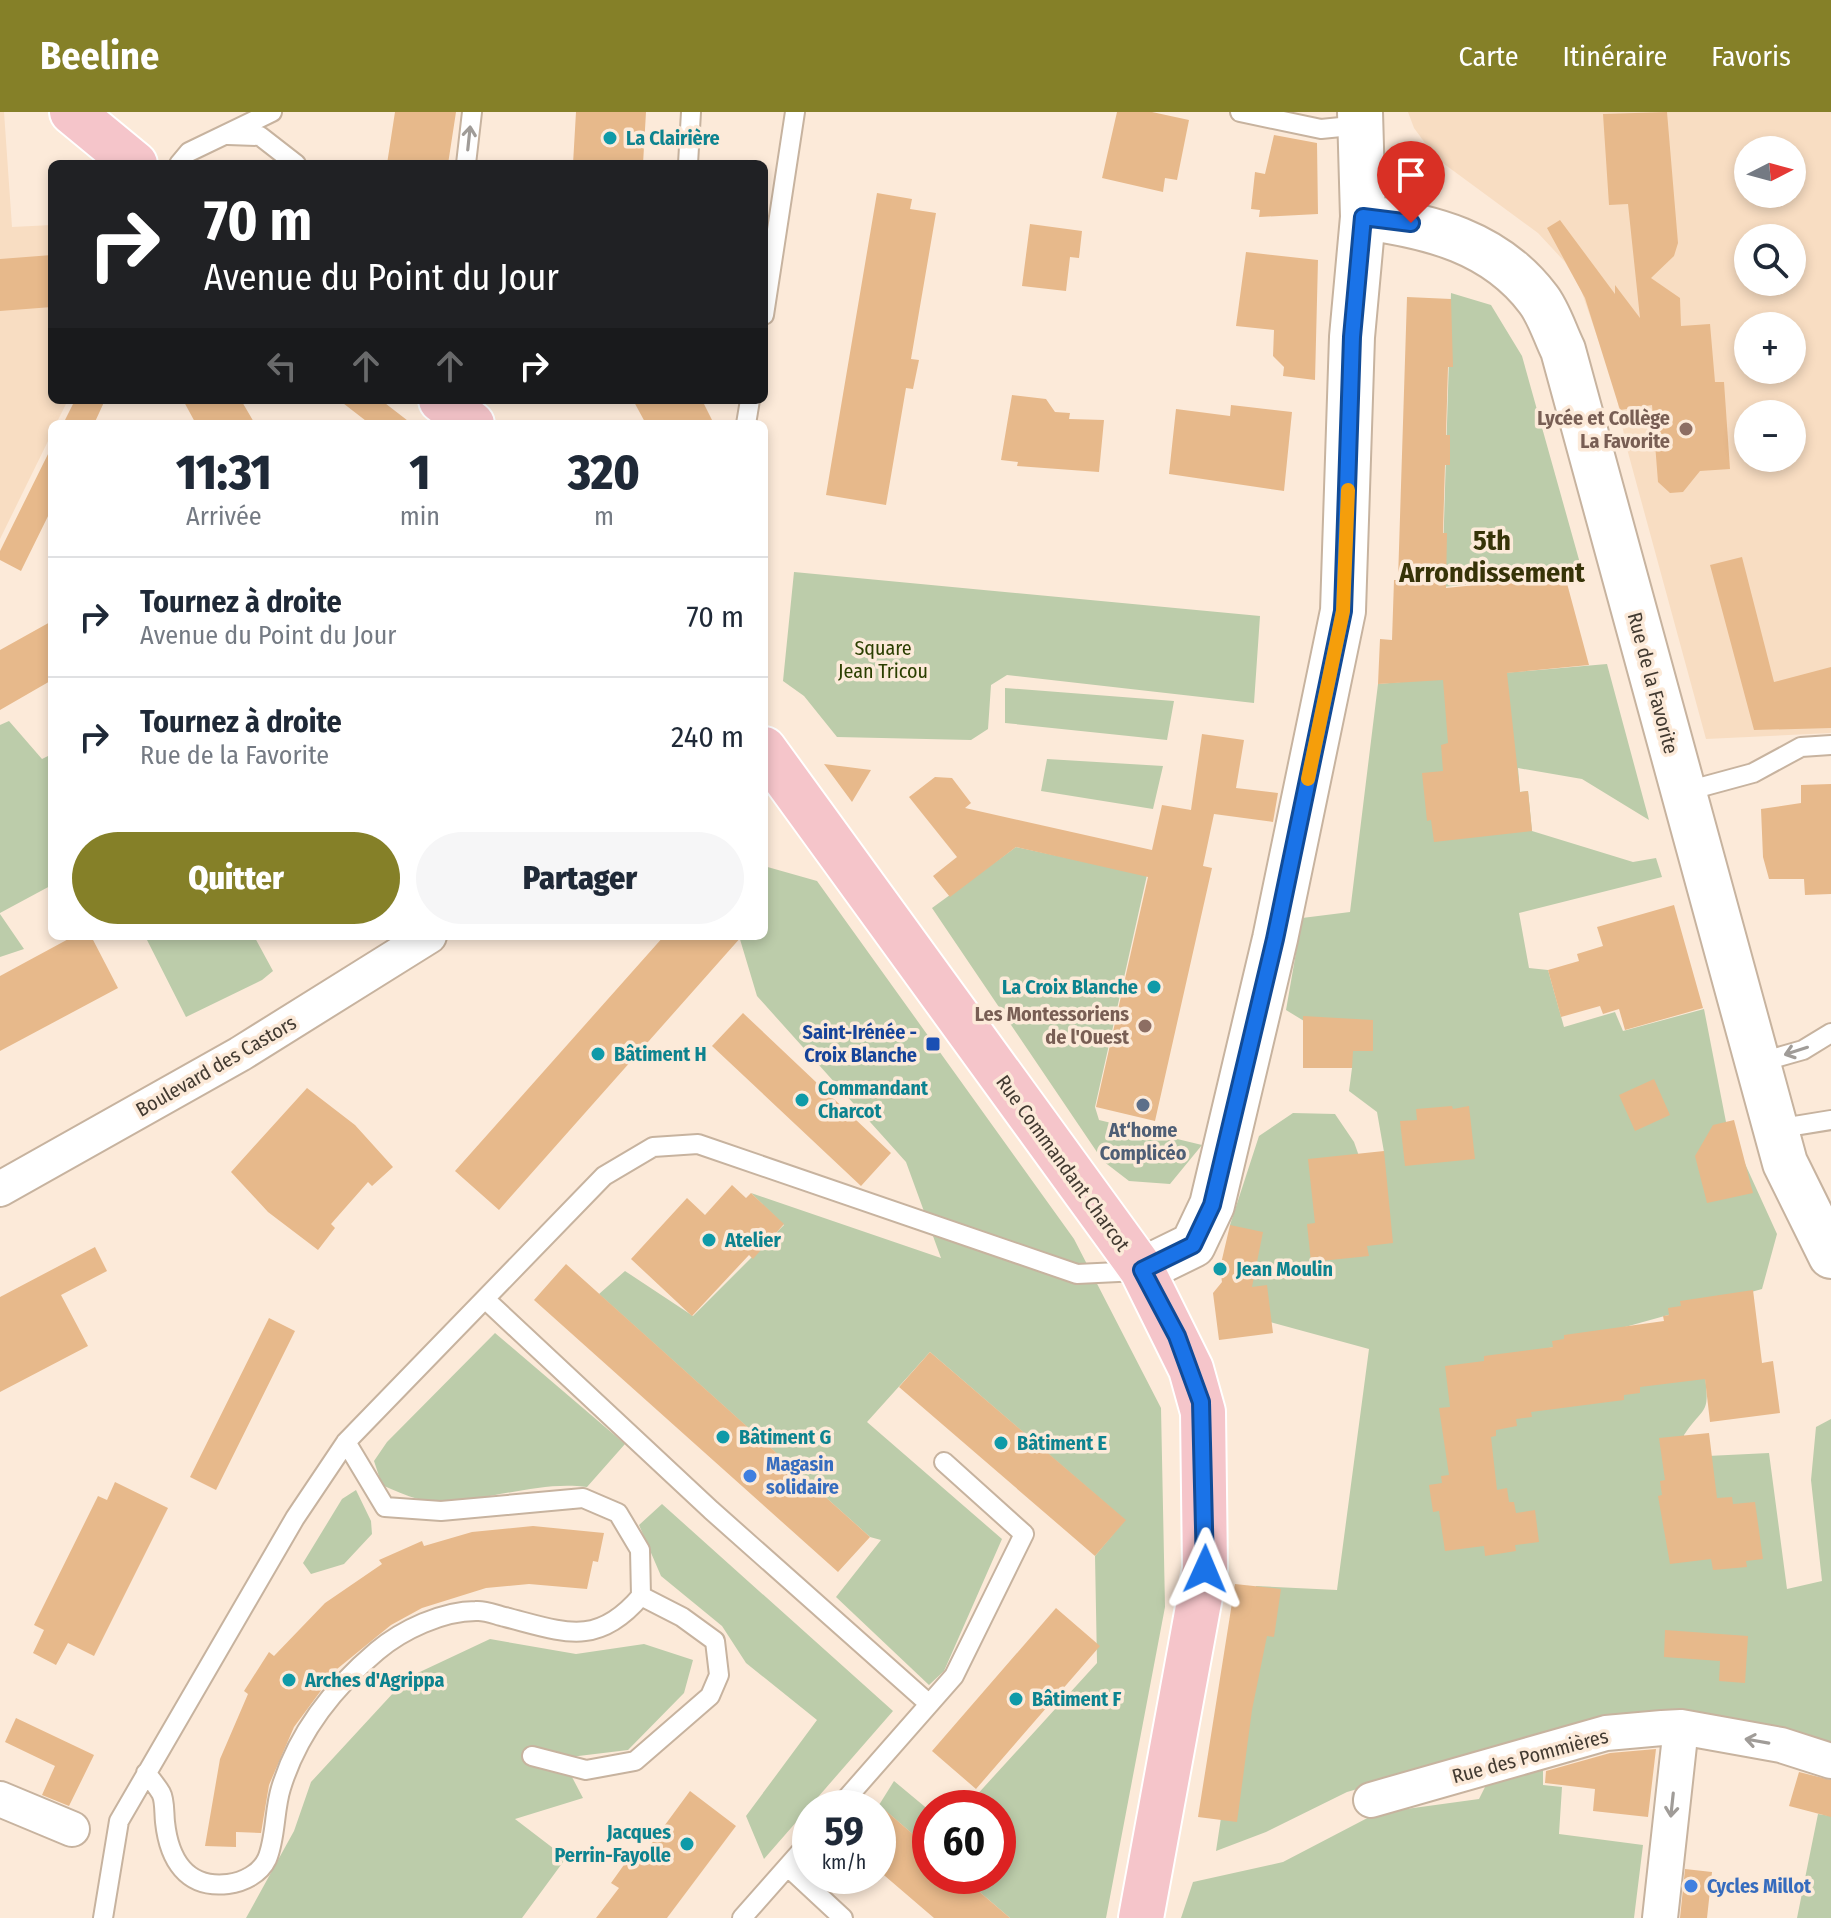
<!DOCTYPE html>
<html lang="fr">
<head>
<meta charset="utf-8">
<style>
  :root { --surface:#fff; --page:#f6f6f7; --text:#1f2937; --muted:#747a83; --line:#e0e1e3; --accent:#858028 }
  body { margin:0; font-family:"Fira Sans Condensed",sans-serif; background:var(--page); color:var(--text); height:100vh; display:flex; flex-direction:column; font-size:30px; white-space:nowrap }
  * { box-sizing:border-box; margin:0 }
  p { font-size:26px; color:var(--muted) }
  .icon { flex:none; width:44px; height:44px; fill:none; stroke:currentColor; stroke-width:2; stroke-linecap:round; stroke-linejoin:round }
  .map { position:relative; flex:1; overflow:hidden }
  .panel { position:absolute; left:48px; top:308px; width:720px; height:520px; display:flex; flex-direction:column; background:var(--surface); border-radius:12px; box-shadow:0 4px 12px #0003 }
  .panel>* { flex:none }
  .guide { position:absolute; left:48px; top:48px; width:720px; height:244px; border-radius:12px; box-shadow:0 4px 12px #0003; background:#202124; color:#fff; overflow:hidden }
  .needle { width:52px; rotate:84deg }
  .tools { position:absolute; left:1734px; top:24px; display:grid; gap:16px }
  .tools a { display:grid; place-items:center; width:72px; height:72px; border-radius:50%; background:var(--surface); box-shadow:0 4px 12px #0003; font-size:40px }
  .speed { position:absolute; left:792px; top:1678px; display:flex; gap:16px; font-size:40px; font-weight:700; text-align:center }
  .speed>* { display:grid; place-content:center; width:104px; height:104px; border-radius:50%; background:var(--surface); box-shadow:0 4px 12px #0003; line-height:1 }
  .speed small { font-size:20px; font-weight:400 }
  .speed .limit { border:12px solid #d22; background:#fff; color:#111 }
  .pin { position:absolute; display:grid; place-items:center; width:68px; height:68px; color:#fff; margin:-82px -34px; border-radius:50% 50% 50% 0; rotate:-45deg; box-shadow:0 0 8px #0007 }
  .pin .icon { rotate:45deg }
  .me { position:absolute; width:88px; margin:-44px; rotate:1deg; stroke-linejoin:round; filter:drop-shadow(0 0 6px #0008) }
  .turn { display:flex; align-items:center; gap:28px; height:168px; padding:0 24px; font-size:36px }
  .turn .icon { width:104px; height:104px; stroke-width:2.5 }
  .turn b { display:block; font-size:56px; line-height:68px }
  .lanes { display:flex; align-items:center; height:76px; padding:0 24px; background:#0003; justify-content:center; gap:40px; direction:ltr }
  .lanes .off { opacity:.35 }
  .eta { display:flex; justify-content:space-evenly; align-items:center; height:136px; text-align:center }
  .eta b { font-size:48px; font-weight:800; line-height:56px }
  .cta { display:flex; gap:16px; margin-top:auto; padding:16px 24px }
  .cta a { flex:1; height:92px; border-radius:48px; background:var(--accent); color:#fff; font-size:32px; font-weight:800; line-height:92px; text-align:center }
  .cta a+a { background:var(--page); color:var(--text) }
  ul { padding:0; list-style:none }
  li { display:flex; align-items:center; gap:24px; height:120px; padding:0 24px; border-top:2px solid var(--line) }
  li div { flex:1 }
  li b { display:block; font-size:30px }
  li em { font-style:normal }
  header { display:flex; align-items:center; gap:48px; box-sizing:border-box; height:112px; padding:0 40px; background:var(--accent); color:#fff }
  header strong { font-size:38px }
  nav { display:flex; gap:44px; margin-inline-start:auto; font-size:28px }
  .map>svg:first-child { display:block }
  .built { fill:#f8ddc2; fill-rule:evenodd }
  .green { fill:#bcccaa }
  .building { fill:#e7b98b }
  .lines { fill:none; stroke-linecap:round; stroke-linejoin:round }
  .lane-casing { stroke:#c7b39f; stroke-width:22 }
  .street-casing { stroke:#c7b39f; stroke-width:38 }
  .secondary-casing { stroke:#c7b39f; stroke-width:48 }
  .primary-casing { stroke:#fff; stroke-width:48 }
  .lane { stroke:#fff; stroke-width:18 }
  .street { stroke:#fff; stroke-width:34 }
  .secondary { stroke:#fff; stroke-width:44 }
  .primary { stroke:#f5c5ca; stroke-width:44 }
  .oneway { stroke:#a09c98 }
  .route-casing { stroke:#114b97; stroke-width:20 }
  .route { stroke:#1a73e8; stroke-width:14 }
  .slow { stroke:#f59e0b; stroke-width:14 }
  .culture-dot { fill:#0f9aa8; stroke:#fcead9; stroke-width:3 }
  .education-dot { fill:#8d6e63; stroke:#fcead9; stroke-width:3 }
  .transit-dot { fill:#1a4fb4; stroke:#fcead9; stroke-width:3 }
  .service-dot { fill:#5c6f8a; stroke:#fcead9; stroke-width:3 }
  .shop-dot { fill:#3f7fe0; stroke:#fcead9; stroke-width:3 }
  .labels { text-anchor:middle; stroke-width:7; stroke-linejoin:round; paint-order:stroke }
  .culture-label { font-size:20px; font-weight:bold; fill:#0d838f; stroke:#fcead9; text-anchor:start }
  .education-label { font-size:20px; font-weight:bold; fill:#785e54; stroke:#fcead9; text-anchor:end }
  .park-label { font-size:20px; fill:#2b3f00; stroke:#fcead9 }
  .street-label { font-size:20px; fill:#423a31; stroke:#fcead9 }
  .transit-label { font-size:20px; font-weight:bold; fill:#164399; stroke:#fcead9; text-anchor:end }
  .service-label { font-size:20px; font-weight:bold; fill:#4e5e75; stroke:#fcead9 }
  .shop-label { font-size:20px; font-weight:bold; fill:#366cbe; stroke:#fcead9; text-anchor:start }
  .district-label { font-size:28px; font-weight:bold; fill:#363308; stroke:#fcead9 }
</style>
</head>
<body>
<header>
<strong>Beeline</strong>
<nav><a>Carte</a><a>Itinéraire</a><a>Favoris</a></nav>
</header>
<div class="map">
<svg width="1831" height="1806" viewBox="0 0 1831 1806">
  <rect width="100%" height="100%" fill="#fcead9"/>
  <!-- built -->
  <path class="built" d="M0 0H4L12 115 52 113V288H68L56 312H52V321L0 427Z
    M1408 0H1831V621L1706 627 1626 333 1615 276 1581 178 1565 150 1538 121 1436 46 1414 16ZM1748 38H1792V82H1748ZM1748 126H1792V170H1748ZM1748 214H1792V258H1748ZM1748 302H1792V346H1748Z"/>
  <!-- green -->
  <path class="green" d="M1451 181 1491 193 1522 244 1583 462 1442 475Z
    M794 460 1260 504 1254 591 1007 563 991 573 988 617 971 628 837 625 804 584 783 569Z
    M1607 552 1649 708 1582 667 1518 656 1520 680 1528 679 1532 719 1633 750 1656 746 1662 765 1519 801 1529 856 1548 858 1564 915 1615 900 1623 919 1704 897 1726 1010 1777 1122 1762 1177 1459 1261 1705 1264C1710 1304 1704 1293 1684 1323L1687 1345 1769 1341 1787 1477 1822 1469 1811 1368 1816 1315 1831 1307V1649L1613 1604 1347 1680 1266 1720 1216 1739 1256 1474 1337 1478 1369 1237 1259 1207 1230 1113 1259 1024 1293 1001 1335 1002 1354 1030 1365 1061 1384 1040 1377 1000 1349 979 1352 956 1322 920 1286 898 1302 806 1350 800 1378 572Z
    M1005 576 1174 589 1167 628 1005 611Z
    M9 609 42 647 52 642V773L0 801V613Z
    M1047 647 1163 654 1153 697 1041 679Z
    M1016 735 1147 763 1095 995 1099 1008 1202 1033 1170 1072 1129 1069 1103 1049 932 796Z
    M764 754 817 769 1074 1127 1161 1296 1165 1495 1106 1806H1010L961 1764H998V1696H958L974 1686 1097 1551 1095 1444 1125 1408 930 1240 867 1310 1002 1427 944 1559 929 1573 836 1485 881 1428 870 1425 599 1182 625 1159 693 1204 784 1113 751 1081 941 1146 906 1050 757 884 739 824H764Z
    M0 802 24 837 0 845Z
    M145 824H254L273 859 262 868 186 905Z
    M495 1221 625 1332 587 1375C531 1367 468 1398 418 1387 406 1384 394 1378 382 1373L374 1349 387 1330Z
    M356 1378 371 1409 372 1422 344 1452 311 1462 303 1451 342 1387Z
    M662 1392 893 1599 764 1747 746 1704 817 1608 746 1551 722 1514 661 1464 639 1413Z
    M490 1527 576 1542 644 1532 693 1548 684 1581 628 1638 562 1646 583 1686 515 1707 566 1746 522 1806H246L294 1719 311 1670 407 1566Z
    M1543 1655V1673L1562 1675 1559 1722 1643 1733 1634 1806H1181L1193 1770 1283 1750 1377 1701 1479 1687 1487 1671Z
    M894 1669 930 1699V1737L879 1693Z
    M1818 1702 1831 1704V1806H1797Z"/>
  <!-- building -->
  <path class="building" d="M395 0H456L448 52H387Z
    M576 0H646L643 52H573Z
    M1117 0H1152L1189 8 1177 68 1165 66 1163 80 1102 66Z
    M1667 0 1678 131 1674 144 1651 166 1680 186 1681 214 1710 212 1715 270H1724L1730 357 1700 359 1683 380 1670 381 1658 370 1652 293 1620 298 1585 186 1547 116 1560 108 1615 182V173L1640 206 1628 92 1609 93 1603 2Z
    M1274 23 1317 31 1318 102 1259 105 1260 98 1251 97 1255 60 1265 62Z
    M877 81 912 87 910 97 936 101 911 247 919 248 913 277 906 276 886 393 826 383Z
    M1030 112 1082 119 1079 146 1070 145 1066 179 1022 174Z
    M1246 140 1318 148 1315 268 1283 264 1284 255 1273 244 1274 218 1236 214Z
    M52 143V195L0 199V147Z
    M1407 185 1451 187 1453 255H1448L1446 323H1450V353H1445L1443 421H1447L1446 476 1565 464 1589 553 1507 561 1520 680 1528 679 1532 719 1434 730 1431 708 1427 709 1422 661 1443 659 1441 633 1448 631 1443 568 1378 572 1380 527 1392 528 1394 468H1398Z
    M1012 283 1046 287 1055 300 1070 301 1069 307 1104 308 1099 360 1017 354 1018 350 1001 348Z
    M75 288H105L94 312H63Z
    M183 288H241L255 312H196Z
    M339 288H381L412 312H370Z
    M633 288H702L714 312H646Z
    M1231 293 1292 300 1284 379 1169 362 1176 297 1230 304Z
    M52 334V396L21 459 0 448V439Z
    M1742 445 1774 570 1831 555V616L1754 618 1710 453Z
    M52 509V568L0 598V538Z
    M1202 622 1244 628 1236 676 1278 681 1273 710 1214 702 1203 754 1212 756 1155 1009 1096 995 1148 765 1016 735 950 785 933 764 957 745 909 685 935 665 952 666 971 691 965 696 1152 738 1162 693 1191 698Z
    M824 652 871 658 852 690Z
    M1831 672V782L1805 783 1804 767H1769L1763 745 1761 697 1801 691V673Z
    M1674 793 1703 896 1625 918 1619 897 1603 902 1600 894 1561 905 1548 858 1579 849 1577 842 1603 834 1597 815Z
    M74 824H91L118 876 0 939V864Z
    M664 824H742L499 1098 455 1059Z
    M743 901 891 1041 861 1074 712 934Z
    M1303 904 1373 908V939H1353L1352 956H1303Z
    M1654 967 1670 1003 1635 1019 1619 983Z
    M307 976 355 1013 393 1055 372 1074 368 1070 331 1112 335 1116 318 1138 268 1100 231 1060Z
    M1452 994 1453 997 1469 994 1475 1047 1405 1054 1400 1009 1417 1008 1416 997Z
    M1734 1008 1753 1081 1707 1091 1695 1044 1713 1013Z
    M1384 1039 1393 1131 1367 1134 1369 1144 1311 1150 1307 1112 1315 1111 1308 1047Z
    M732 1073 746 1086 751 1081 784 1112 753 1147 749 1143 692 1204 631 1147 687 1086 705 1103Z
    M1230 1113 1263 1120 1252 1175 1267 1173 1273 1221 1219 1228 1213 1181 1222 1170 1220 1156Z
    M95 1135 107 1159 61 1183 88 1234 0 1280V1185Z
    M566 1152 870 1425 838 1460 534 1188Z
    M1753 1178 1762 1251 1773 1249 1780 1301 1710 1310 1705 1267 1640 1275V1281L1624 1283V1288L1531 1300 1532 1305 1516 1307 1517 1314 1496 1318V1324L1491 1325 1497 1378 1507 1376 1509 1390H1514L1516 1401 1535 1398 1539 1430 1515 1433 1516 1439 1485 1444 1484 1434 1445 1439 1439 1399 1433 1400 1429 1373 1442 1371 1441 1364 1449 1363 1439 1296 1450 1295 1445 1254 1484 1249V1244L1553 1235 1552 1229 1564 1227V1223L1664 1209 1663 1204 1669 1203 1668 1196 1681 1194 1680 1189Z
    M269 1206 295 1219 216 1378 190 1365Z
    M930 1240 1126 1408 1095 1444 899 1275Z
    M1709 1321 1717 1386 1732 1385 1733 1392 1755 1390 1763 1447 1746 1449 1747 1455 1713 1458 1711 1447 1670 1452 1658 1384 1662 1383 1660 1369 1665 1368 1659 1326Z
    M115 1370 168 1396 94 1544 68 1531 56 1553 33 1541 44 1518 34 1513 98 1384 107 1388Z
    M533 1414 604 1421 598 1450 593 1449 587 1477 529 1472 486 1476 422 1496 391 1513 337 1557 294 1615 269 1673 261 1721 236 1720V1735L205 1734 220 1647 248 1582 244 1579 269 1540 274 1544 325 1491 382 1452 379 1448 422 1429 424 1434 472 1420Z
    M1235 1472 1281 1477 1274 1525 1267 1524 1252 1598 1237 1710 1198 1705Z
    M1056 1496 1100 1534 976 1677 932 1639Z
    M1665 1518 1748 1524 1745 1571 1719 1569 1720 1549 1664 1545Z
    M16 1606 94 1643 69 1694 42 1683 55 1654 5 1630Z
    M1656 1637 1648 1705 1593 1699 1595 1677 1545 1671 1546 1659 1610 1641Z
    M1799 1660 1831 1668V1705L1789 1694Z
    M690 1679 736 1714 667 1806H596L619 1776 611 1771 626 1750 634 1755Z
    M878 1692 930 1737V1764H961L1010 1806H934L878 1758Z
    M1685 1757 1712 1760 1707 1806H1680Z"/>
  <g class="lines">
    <defs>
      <path id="lane" d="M1240 0 1321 17 1361 13
        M228 23 260 24 296 52
        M179 52 189 40 272 0
        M466 52 472 0
        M688 52 691 0
        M764 203 795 0
        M746 312 750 288
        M1683 680 1753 661 1801 635 1831 633
        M1757 951 1803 938 1831 921
        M1776 1017 1831 1008
        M485 1187 711 1398 927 1590
        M346 1330 385 1395 441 1399 583 1386 618 1401 640 1438 641 1484 682 1505 715 1529 719 1563 710 1584 635 1649 586 1658 532 1644
        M146 1661C151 1667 157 1674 161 1681 165 1688 164 1701 165 1710 169 1747 186 1777 228 1772 243 1770 260 1762 267 1747 276 1726 274 1698 281 1676 298 1620 333 1576 377 1539 402 1518 442 1499 476 1499 485 1498 496 1503 505 1505 564 1520 597 1536 641 1484
        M838 1696 954 1564 1024 1422 944 1350
        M788 1755 843 1806
        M103 1806 119 1709 295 1406 346 1330 604 1064 653 1035 698 1032 1077 1162 1139 1159
        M742 1806 810 1729"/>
      <path id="street" d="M0 1077 240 942 429 824
        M0 1687 72 1717
        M1371 1688 1606 1621 1662 1616 1681 1615 1781 1633 1831 1649
        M1660 1806 1681 1615"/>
      <path id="secondary" d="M1363 105C1430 114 1495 130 1538 187 1549 201 1555 222 1563 238L1785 1051 1831 1144
        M1142 1158 1193 1133 1212 1093 1275 827 1343 499 1352 225 1363 105 1360 0"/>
      <path id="primary" d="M72 0 135 52
        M441 288 472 312
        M764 637 1142 1158 1191 1257 1203 1300 1205 1457 1141 1806"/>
    </defs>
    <!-- lane casing -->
    <use href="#lane" class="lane-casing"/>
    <!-- street casing -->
    <use href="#street" class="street-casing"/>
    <!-- secondary casing -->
    <use href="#secondary" class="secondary-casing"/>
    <!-- primary casing -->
    <use href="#primary" class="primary-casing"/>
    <!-- lane -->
    <use href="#lane" class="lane"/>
    <!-- street -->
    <use href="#street" class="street"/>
    <!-- secondary -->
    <use href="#secondary" class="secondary"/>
    <!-- primary -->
    <use href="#primary" class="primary"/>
  </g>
  <!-- one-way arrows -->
  <defs><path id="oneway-shaft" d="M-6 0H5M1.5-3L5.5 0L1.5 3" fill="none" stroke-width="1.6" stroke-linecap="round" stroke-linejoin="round" transform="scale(2)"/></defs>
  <g class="oneway">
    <use href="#oneway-shaft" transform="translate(469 26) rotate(-84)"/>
    <use href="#oneway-shaft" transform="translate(1796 939) rotate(162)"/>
    <use href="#oneway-shaft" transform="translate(1757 1629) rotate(-170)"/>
    <use href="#oneway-shaft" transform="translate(1672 1693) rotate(96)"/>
  </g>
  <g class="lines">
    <defs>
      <path id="route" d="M1205 1457 1201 1290 1177 1224 1142 1158 1193 1133 1212 1093 1275 827 1343 499 1352 225 1363 105 1411 111"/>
    </defs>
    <!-- route casing -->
    <use href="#route" class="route-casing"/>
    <!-- route -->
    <use href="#route" class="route"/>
    <!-- slow -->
    <path class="slow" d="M1308 667 1343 499 1348 378"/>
  </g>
  <!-- markers -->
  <g class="culture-dot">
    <circle cx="610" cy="26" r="8"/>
    <circle cx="1154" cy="875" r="8"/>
    <circle cx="598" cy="942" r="8"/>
    <circle cx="802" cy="988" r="8"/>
    <circle cx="709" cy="1128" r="8"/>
    <circle cx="1220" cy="1157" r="8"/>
    <circle cx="723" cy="1325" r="8"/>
    <circle cx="1001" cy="1331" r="8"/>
    <circle cx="289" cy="1568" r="8"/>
    <circle cx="1016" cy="1587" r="8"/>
    <circle cx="687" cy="1732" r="8"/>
  </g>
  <g class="education-dot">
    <circle cx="1686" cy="317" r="8"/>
    <circle cx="1145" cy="914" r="8"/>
  </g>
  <rect class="transit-dot" x="925" y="924" width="16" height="16" rx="4"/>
  <circle class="service-dot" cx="1143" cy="993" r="8"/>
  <g class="shop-dot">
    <circle cx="750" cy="1364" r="8"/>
    <circle cx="1691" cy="1774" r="8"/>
  </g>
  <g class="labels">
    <!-- culture labels -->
    <g class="culture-label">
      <text x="626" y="33">La Clairière</text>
      <text x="1138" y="882" text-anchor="end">La Croix Blanche</text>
      <text x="614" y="949">Bâtiment H</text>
      <text x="818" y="983">Commandant<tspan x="818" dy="23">Charcot</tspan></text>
      <text x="725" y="1135">Atelier</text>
      <text x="1236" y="1164">Jean Moulin</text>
      <text x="739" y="1332">Bâtiment G</text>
      <text x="1017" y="1338">Bâtiment E</text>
      <text x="305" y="1575">Arches d'Agrippa</text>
      <text x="1032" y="1594">Bâtiment F</text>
      <text x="671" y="1727" text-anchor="end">Jacques<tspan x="671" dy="23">Perrin-Fayolle</tspan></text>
    </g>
    <!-- education labels -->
    <g class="education-label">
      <text x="1670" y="313">Lycée et Collège<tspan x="1670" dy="23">La Favorite</tspan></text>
      <text x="1129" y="909">Les Montessoriens<tspan x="1129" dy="23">de l'Ouest</tspan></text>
    </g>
    <!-- park labels -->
    <g class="park-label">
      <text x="883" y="543">Square<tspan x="883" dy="23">Jean Tricou</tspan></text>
    </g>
    <!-- street labels -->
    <g class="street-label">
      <text transform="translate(1653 571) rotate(75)" y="7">Rue de la Favorite</text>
      <text transform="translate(216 954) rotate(-30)" y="7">Boulevard des Castors</text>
      <text transform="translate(1063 1051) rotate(54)" y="7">Rue Commandant Charcot</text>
      <text transform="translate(1530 1644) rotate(-15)" y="7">Rue des Pommières</text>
    </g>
    <!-- transit labels -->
    <g class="transit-label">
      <text x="917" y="927">Saint-Irénée -<tspan x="917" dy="23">Croix Blanche</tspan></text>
    </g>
    <!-- service labels -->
    <g class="service-label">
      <text x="1143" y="1025">At‘home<tspan x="1143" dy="23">Complicéo</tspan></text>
    </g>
    <!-- shop labels -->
    <g class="shop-label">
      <text x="766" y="1359">Magasin<tspan x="766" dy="23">solidaire</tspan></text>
      <text x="1707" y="1781">Cycles Millot</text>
    </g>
    <!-- district labels -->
    <g class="district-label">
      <text x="1492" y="438">5th<tspan x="1492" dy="32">Arrondissement</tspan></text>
    </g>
  </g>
</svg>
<div class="tools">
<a><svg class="needle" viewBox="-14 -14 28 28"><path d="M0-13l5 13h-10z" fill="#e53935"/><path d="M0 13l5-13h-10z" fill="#747a83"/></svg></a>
<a><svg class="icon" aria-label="search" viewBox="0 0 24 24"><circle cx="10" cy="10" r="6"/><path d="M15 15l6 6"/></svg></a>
<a>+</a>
<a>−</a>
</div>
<div class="speed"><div>59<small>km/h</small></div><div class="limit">60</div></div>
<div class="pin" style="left:1411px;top:111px;background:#d93025"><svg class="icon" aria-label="arrive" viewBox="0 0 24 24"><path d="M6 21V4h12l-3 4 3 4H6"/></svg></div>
<svg class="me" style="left:1205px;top:1457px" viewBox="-20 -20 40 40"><path d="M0-17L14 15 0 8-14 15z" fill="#1a73e8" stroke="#fff" stroke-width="4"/></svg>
<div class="guide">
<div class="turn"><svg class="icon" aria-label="right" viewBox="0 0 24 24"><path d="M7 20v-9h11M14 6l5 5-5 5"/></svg><div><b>70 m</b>Avenue du Point du Jour</div></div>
<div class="lanes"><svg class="icon off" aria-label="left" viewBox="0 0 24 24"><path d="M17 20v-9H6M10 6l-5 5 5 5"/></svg><svg class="icon off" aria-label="ahead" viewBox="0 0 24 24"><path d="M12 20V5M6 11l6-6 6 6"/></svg><svg class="icon off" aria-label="ahead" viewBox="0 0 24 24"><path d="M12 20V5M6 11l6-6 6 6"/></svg><svg class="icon" aria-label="right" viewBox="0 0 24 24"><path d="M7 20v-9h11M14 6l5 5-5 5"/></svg></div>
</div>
<section class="panel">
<div class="eta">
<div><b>11:31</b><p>Arrivée</p></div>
<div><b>1</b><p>min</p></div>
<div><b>320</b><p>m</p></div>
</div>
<ul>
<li><svg class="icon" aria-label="right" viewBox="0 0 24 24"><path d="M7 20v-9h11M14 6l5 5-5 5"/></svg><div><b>Tournez à droite</b><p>Avenue du Point du Jour</p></div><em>70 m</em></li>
<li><svg class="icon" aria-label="right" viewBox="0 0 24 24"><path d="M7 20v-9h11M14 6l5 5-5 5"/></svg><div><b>Tournez à droite</b><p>Rue de la Favorite</p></div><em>240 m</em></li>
</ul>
<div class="cta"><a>Quitter</a><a>Partager</a></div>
</section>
</div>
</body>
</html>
